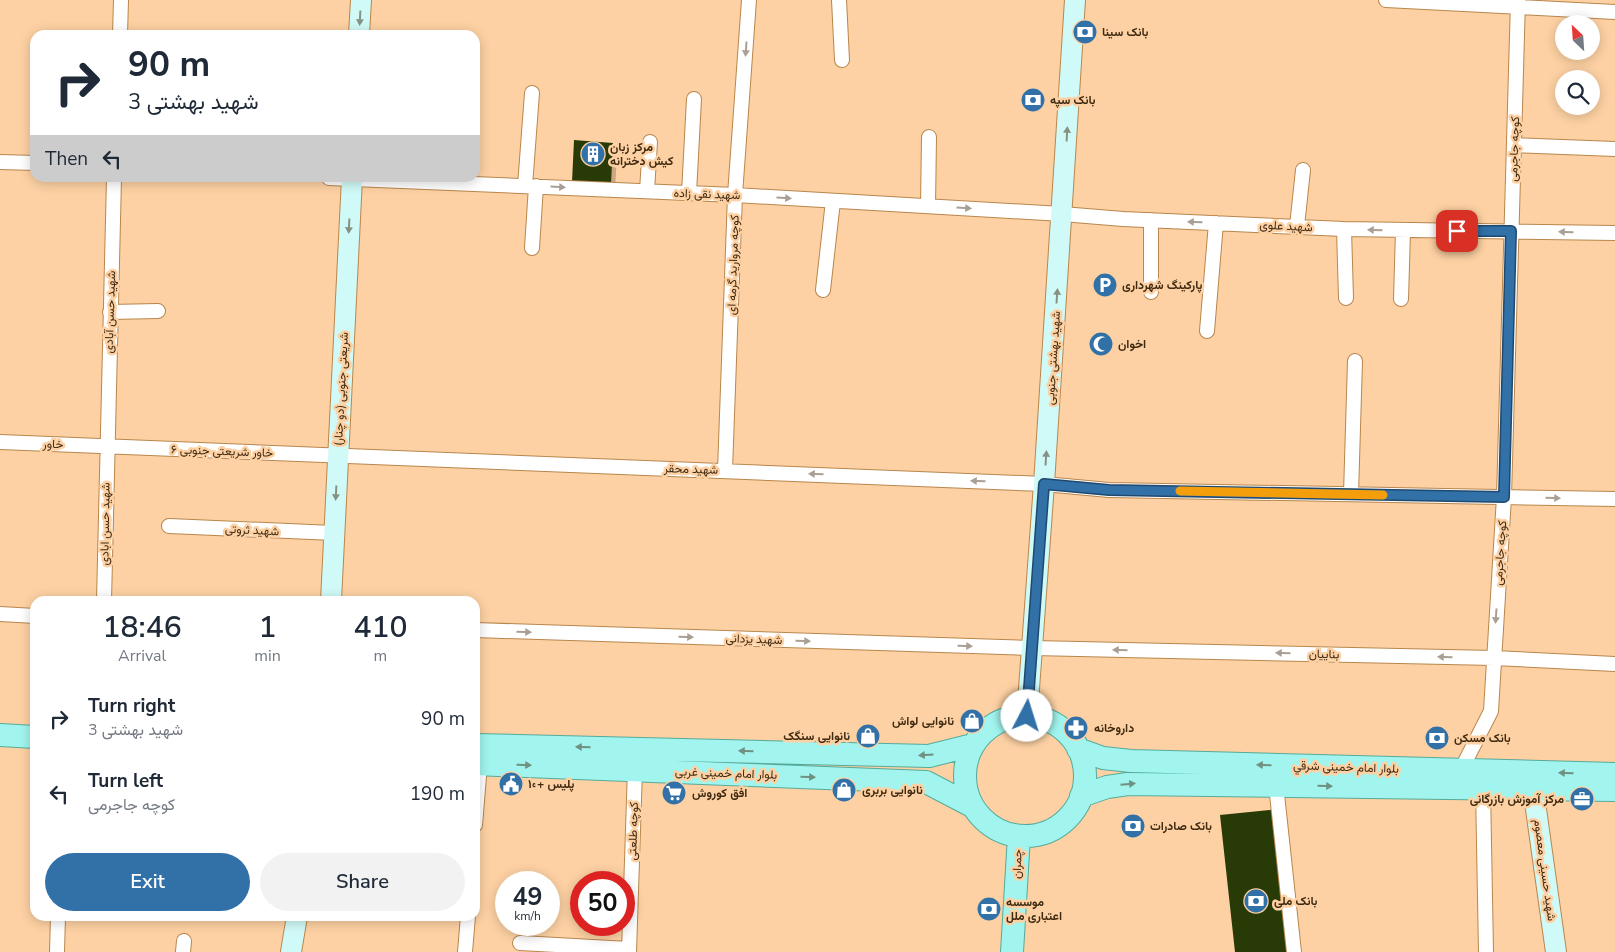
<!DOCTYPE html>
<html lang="en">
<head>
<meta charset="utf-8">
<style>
  :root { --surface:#fff; --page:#f2f2f3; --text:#1f2937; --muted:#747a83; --accent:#3171a8 }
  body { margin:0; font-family:"Nunito Sans",Vazirmatn,sans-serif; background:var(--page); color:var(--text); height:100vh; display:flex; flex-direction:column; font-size:19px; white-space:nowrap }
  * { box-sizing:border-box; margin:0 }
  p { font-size:16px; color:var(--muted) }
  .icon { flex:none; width:28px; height:28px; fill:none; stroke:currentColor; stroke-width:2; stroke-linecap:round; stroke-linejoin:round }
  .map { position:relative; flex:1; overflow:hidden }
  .side { position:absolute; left:30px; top:596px; width:450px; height:325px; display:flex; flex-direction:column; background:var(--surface); border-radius:15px; box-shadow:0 2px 12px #0003 }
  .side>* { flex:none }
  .banner { position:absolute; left:30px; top:30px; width:450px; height:152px; border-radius:15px; box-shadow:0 2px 12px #0003; background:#fff; color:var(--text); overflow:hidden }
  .needle { width:32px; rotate:335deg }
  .tools { position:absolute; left:1555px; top:15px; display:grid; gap:10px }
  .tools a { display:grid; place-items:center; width:45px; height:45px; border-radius:50%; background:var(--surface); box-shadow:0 2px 12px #0003; font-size:25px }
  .speed { position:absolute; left:495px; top:871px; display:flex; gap:10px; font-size:25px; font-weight:700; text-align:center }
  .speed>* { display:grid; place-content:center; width:65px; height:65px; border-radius:50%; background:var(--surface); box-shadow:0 2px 12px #0003; line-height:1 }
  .speed small { font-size:12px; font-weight:400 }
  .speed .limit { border:8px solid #d22; background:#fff; color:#111 }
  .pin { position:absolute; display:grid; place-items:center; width:42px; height:42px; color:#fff; margin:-21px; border-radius:10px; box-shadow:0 2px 8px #0006 }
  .me { position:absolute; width:55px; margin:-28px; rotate:5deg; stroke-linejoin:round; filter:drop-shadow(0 0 4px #0008) }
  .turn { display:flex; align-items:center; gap:18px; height:105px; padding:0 15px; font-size:22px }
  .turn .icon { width:65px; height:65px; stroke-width:2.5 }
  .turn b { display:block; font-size:35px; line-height:42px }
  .then { display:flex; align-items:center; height:48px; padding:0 15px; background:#0003; gap:10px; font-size:19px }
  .eta { display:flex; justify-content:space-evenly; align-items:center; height:85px; text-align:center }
  .eta b { font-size:30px; font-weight:600; line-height:35px }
  .cta { display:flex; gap:10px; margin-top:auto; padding:10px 15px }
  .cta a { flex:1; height:58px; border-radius:30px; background:var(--accent); color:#fff; font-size:20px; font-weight:600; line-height:58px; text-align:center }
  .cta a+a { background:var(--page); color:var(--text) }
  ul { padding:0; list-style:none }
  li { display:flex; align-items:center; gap:15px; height:75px; padding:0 15px }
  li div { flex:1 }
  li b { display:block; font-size:19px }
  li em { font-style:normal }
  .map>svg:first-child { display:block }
  .shadow { fill:#0003 }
  .building { fill:#283a06 }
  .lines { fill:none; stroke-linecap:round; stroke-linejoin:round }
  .street-casing { stroke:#b9864d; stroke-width:16 }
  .secondary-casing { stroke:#b9864d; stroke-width:22 }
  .primary-casing { stroke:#56aa9a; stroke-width:24 }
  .street { stroke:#fff; stroke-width:14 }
  .secondary { stroke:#d0faf7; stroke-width:20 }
  .primary { stroke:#a1f5ee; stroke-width:22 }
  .oneway { fill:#889284 }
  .oneway2 { fill:#a99f94 }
  .oneway3 { fill:#709080 }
  .route-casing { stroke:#20496d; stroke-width:12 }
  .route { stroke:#3171a8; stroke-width:9 }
  .slow { stroke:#f59e0b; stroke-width:9 }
  .labels { text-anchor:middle; stroke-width:5; stroke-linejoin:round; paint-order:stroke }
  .poi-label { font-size:12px; font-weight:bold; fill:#3f2a12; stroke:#fdd1a3; text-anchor:start }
  .street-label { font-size:12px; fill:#3f2a12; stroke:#fdd1a3 }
</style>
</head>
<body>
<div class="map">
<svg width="1615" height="952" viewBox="0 0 1615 952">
  <rect width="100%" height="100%" fill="#fdd1a3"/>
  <!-- shadow -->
  <path class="shadow" d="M612 144 617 152 615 192 578 190Z"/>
  <!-- building -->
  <path class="building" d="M574 140 613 143 611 184 572 182Z
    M1279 809 1288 952H1235L1220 815Z"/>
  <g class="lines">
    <defs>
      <path id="street" d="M839 0 842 60
        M1386 0 1615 12
        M120 35 121 0
        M1514 145 1615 149
        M0 162 35 163
        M329 178 735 195 1062 214 1123 219 1344 229 1615 233
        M525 186 532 93
        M647 191 650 142
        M689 193 694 99
        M928 206 929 137
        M1297 226 1303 170
        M1344 229 1346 298
        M532 248 536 186
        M823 290 833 201
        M1151 292V220
        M1401 299 1403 231
        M110 312 158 311
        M1207 331 1216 223
        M0 442 1044 484 1109 490 1615 499
        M725 470 735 195 749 0
        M1351 494 1355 361
        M169 526 334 533
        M104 601 114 178
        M0 614 35 616
        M475 630 1033 648 1494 658 1615 664
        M1461 770 1491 711 1504 497 1518 0
        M1276 785 1294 952
        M1483 788 1486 952
        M475 825 480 764
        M520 943 629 949
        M57 952 58 916
        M183 952 184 941
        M465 952 468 916
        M629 952 635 769"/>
      <path id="secondary" d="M359 35 361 0
        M331 601 352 178
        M1027 716 1044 484 1075 0
        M1533 788 1556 952
        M291 952 297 916"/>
      <path id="primary" d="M965 776a60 60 0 1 1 120 0a60 60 0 1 1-120 0Z
        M0 735 35 737
        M475 745 929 756 973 745
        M1078 749 1103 758 1131 761 1615 774
        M475 764 926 782 972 806
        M1081 796 1107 787 1128 784 1615 790
        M1012 952 1019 836"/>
    </defs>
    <!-- street casing -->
    <use href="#street" class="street-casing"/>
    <!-- secondary casing -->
    <use href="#secondary" class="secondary-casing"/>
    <!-- primary casing -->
    <use href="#primary" class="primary-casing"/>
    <!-- street -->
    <use href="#street" class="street"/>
    <!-- secondary -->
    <use href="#secondary" class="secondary"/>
    <!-- primary -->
    <use href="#primary" class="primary"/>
  </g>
  <!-- one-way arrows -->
  <defs><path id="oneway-solid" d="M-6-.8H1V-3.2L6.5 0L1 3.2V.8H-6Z" transform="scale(1.25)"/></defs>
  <g class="oneway">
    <use href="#oneway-solid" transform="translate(360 18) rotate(93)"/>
    <use href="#oneway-solid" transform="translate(1067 134) rotate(-87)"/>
    <use href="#oneway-solid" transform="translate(349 226) rotate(93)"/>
    <use href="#oneway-solid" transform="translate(1057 296) rotate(-86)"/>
    <use href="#oneway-solid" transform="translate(1046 458) rotate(-86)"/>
    <use href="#oneway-solid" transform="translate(336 493) rotate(93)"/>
  </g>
  <g class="oneway2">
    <use href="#oneway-solid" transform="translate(746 49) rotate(94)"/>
    <use href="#oneway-solid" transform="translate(558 187) rotate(3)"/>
    <use href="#oneway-solid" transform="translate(784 198) rotate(3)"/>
    <use href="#oneway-solid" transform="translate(964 208) rotate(3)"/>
    <use href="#oneway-solid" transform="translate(1195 222) rotate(-178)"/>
    <use href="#oneway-solid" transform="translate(1375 230) rotate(-178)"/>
    <use href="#oneway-solid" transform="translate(1566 232) rotate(-179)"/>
    <use href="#oneway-solid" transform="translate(816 474) rotate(-178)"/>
    <use href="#oneway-solid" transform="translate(978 481) rotate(-178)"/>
    <use href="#oneway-solid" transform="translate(1553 498) rotate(1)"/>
    <use href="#oneway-solid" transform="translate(1496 616) rotate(94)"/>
    <use href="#oneway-solid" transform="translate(524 632) rotate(2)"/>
    <use href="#oneway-solid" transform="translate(686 637) rotate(2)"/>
    <use href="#oneway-solid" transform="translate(803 641) rotate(2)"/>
    <use href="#oneway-solid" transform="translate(965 646) rotate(2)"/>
    <use href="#oneway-solid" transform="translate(1120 650) rotate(-179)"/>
    <use href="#oneway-solid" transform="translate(1283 653) rotate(-179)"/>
    <use href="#oneway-solid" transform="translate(1445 657) rotate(-179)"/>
  </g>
  <g class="oneway3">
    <use href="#oneway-solid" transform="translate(583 747) rotate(-179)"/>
    <use href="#oneway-solid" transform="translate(746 751) rotate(-179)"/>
    <use href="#oneway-solid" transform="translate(926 755) rotate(176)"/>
    <use href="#oneway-solid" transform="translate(524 765) rotate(2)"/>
    <use href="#oneway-solid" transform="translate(1264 765) rotate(-178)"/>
    <use href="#oneway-solid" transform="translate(1566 773) rotate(-178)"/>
    <use href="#oneway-solid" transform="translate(808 777) rotate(2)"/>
    <use href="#oneway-solid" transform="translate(1128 784) rotate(-5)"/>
    <use href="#oneway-solid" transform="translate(1325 786) rotate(1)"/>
  </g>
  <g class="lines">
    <defs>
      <path id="route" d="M1027 716 1044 484 1109 490 1504 497 1511 231H1457"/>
    </defs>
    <!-- route casing -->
    <use href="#route" class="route-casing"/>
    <!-- route -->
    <use href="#route" class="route"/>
    <!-- slow -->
    <path class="slow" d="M1180 491 1383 495"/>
  </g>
  <!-- icons -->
  <defs>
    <symbol id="bank-disc" viewBox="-11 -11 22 22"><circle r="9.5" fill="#3171a8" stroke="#fdd1a3"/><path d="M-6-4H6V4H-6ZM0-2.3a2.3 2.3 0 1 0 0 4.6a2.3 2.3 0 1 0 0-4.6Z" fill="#fff"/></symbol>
    <symbol id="building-disc" viewBox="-11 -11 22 22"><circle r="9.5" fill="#3171a8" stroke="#fdd1a3"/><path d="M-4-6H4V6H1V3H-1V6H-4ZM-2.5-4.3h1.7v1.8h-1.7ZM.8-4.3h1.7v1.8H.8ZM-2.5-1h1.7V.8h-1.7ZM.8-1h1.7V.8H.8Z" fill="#fff"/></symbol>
    <symbol id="parking-disc" viewBox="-11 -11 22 22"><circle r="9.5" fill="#3171a8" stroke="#fdd1a3"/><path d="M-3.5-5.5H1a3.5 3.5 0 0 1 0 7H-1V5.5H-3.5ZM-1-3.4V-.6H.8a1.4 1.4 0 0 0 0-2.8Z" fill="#fff"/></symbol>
    <symbol id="mosque-disc" viewBox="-11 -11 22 22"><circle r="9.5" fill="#3171a8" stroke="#fdd1a3"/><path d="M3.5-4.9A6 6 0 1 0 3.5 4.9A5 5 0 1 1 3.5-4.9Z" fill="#fff"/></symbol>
    <symbol id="shop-disc" viewBox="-11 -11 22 22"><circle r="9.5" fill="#3171a8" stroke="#fdd1a3"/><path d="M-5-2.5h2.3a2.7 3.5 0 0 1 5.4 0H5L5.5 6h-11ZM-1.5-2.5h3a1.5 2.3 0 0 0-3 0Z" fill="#fff"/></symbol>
    <symbol id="pharmacy-disc" viewBox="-11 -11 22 22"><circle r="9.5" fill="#3171a8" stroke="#fdd1a3"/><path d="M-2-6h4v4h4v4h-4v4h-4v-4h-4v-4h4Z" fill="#fff"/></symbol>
    <symbol id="civic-disc" viewBox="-11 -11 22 22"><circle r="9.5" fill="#3171a8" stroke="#fdd1a3"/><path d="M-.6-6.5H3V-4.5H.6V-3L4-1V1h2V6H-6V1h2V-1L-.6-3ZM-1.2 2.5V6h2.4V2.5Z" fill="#fff"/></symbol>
    <symbol id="supermarket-disc" viewBox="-11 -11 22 22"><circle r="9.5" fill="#3171a8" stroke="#fdd1a3"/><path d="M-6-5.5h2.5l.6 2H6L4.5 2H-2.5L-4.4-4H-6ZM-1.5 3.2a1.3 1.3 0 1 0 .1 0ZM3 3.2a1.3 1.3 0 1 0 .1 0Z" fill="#fff"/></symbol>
    <symbol id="office-disc" viewBox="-11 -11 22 22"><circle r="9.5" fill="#3171a8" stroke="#fdd1a3"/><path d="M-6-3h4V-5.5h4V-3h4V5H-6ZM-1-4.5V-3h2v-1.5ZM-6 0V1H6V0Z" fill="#fff"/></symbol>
  </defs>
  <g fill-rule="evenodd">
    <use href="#bank-disc" x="1071" y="18" width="28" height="28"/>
    <use href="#bank-disc" x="1019" y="86" width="28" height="28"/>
    <use href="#building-disc" x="579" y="140" width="28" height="28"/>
    <use href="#parking-disc" x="1091" y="271" width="28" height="28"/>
    <use href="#mosque-disc" x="1087" y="330" width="28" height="28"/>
    <use href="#shop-disc" x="958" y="707" width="28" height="28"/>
    <use href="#pharmacy-disc" x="1062" y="714" width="28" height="28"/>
    <use href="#shop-disc" x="854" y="722" width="28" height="28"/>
    <use href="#bank-disc" x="1423" y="724" width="28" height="28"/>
    <use href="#civic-disc" x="497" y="770" width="28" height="28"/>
    <use href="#shop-disc" x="830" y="776" width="28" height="28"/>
    <use href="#supermarket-disc" x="660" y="779" width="28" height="28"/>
    <use href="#office-disc" x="1568" y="785" width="28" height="28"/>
    <use href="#bank-disc" x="1119" y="812" width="28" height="28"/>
    <use href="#bank-disc" x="1242" y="887" width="28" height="28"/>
    <use href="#bank-disc" x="975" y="895" width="28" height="28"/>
  </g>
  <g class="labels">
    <!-- poi labels -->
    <g class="poi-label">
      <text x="1102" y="36">بانک سینا</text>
      <text x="1050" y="104">بانک سپه</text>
      <text x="610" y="151">مرکز زبان<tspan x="610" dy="14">کیش دخترانه</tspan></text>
      <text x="1122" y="289">پارکینگ شهرداری</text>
      <text x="1118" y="348">اخوان</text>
      <text x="954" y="725" text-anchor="end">نانوایی لواش</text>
      <text x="1094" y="732">داروخانه</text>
      <text x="850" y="740" text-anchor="end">نانوایی سنگک</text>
      <text x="1454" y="742">بانک مسکن</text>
      <text x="528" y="788">پلیس +۱۰</text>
      <text x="862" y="794">نانوایی بربری</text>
      <text x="692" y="797">افق کوروش</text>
      <text x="1564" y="803" text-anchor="end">مرکز آموزش بازرگانی</text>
      <text x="1150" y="830">بانک صادرات</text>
      <text x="1274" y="905">بانک ملی</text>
      <text x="1006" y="906">موسسه<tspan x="1006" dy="14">اعتباری ملل</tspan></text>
    </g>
    <!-- street labels -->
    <g class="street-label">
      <text transform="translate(1514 149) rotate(-88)" y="4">کوچه جاجرمی</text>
      <text transform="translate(707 194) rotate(2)" y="4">شهید نقی زاده</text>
      <text transform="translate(1286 226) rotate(3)" y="4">شهید علوی</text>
      <text transform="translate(733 265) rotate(-88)" y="4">کوچه مروارید گرمه ای</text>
      <text transform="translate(110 312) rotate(-88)" y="4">شهید حسن آبادی</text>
      <text transform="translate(1053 358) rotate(-86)" y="4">شهید بهشتی جنوبی</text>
      <text transform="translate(341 389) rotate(-87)" y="4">شریعتی جنوبی (دو چنار)</text>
      <text transform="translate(53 444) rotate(2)" y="4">خاور</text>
      <text transform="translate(222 451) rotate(2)" y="4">خاور شریعتی جنوبی ۶</text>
      <text transform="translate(691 469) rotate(2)" y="4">شهید محقر</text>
      <text transform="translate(105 524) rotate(-89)" y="4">شهید حسن ابادی</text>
      <text transform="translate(252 530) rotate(3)" y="4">شهید ثروتی</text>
      <text transform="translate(1500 553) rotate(-86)" y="4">کوچه جاجرمی</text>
      <text transform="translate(754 639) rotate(2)" y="4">شهید یزدانی</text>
      <text transform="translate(1324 654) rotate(1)" y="4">بناییان</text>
      <text transform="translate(1346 767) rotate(2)" y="4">بلوار امام خمینی شرقي</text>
      <text transform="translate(726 773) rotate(2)" y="4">بلوار امام خمینی غربی</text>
      <text transform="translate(633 831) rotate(-88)" y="4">کوچه طلعتی</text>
      <text transform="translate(1017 864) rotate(-87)" y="4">چمران</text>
      <text transform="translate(1545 870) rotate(82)" y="4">شهید حسینی معصوم</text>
    </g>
  </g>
</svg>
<div class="tools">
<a><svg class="needle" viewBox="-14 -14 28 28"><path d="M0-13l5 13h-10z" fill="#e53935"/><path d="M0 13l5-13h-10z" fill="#747a83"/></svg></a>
<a><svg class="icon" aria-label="search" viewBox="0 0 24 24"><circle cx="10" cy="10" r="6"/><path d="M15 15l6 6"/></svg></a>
</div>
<div class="speed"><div>49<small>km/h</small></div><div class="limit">50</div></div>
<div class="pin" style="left:1457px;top:231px;background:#d93025"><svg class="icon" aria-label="arrive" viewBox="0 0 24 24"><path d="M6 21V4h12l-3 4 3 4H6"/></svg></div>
<svg class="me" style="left:1027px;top:716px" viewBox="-20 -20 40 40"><circle r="19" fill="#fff"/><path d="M0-13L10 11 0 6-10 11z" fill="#3171a8"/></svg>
<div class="banner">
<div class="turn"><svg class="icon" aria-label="right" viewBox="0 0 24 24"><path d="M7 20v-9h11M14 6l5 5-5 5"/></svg><div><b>90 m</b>شهید بهشتی 3</div></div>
<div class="then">Then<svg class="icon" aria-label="left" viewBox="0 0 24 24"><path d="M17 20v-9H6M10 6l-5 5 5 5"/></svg></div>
</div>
<section class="side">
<div class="eta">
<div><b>18:46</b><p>Arrival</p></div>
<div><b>1</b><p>min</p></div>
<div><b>410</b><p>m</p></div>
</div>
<ul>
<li><svg class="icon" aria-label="right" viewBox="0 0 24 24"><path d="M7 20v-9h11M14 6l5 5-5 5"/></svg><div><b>Turn right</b><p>شهید بهشتی 3</p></div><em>90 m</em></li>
<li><svg class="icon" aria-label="left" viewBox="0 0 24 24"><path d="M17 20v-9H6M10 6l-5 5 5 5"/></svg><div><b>Turn left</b><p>کوچه جاجرمی</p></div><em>190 m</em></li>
</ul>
<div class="cta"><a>Exit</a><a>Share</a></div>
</section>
</div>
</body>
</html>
